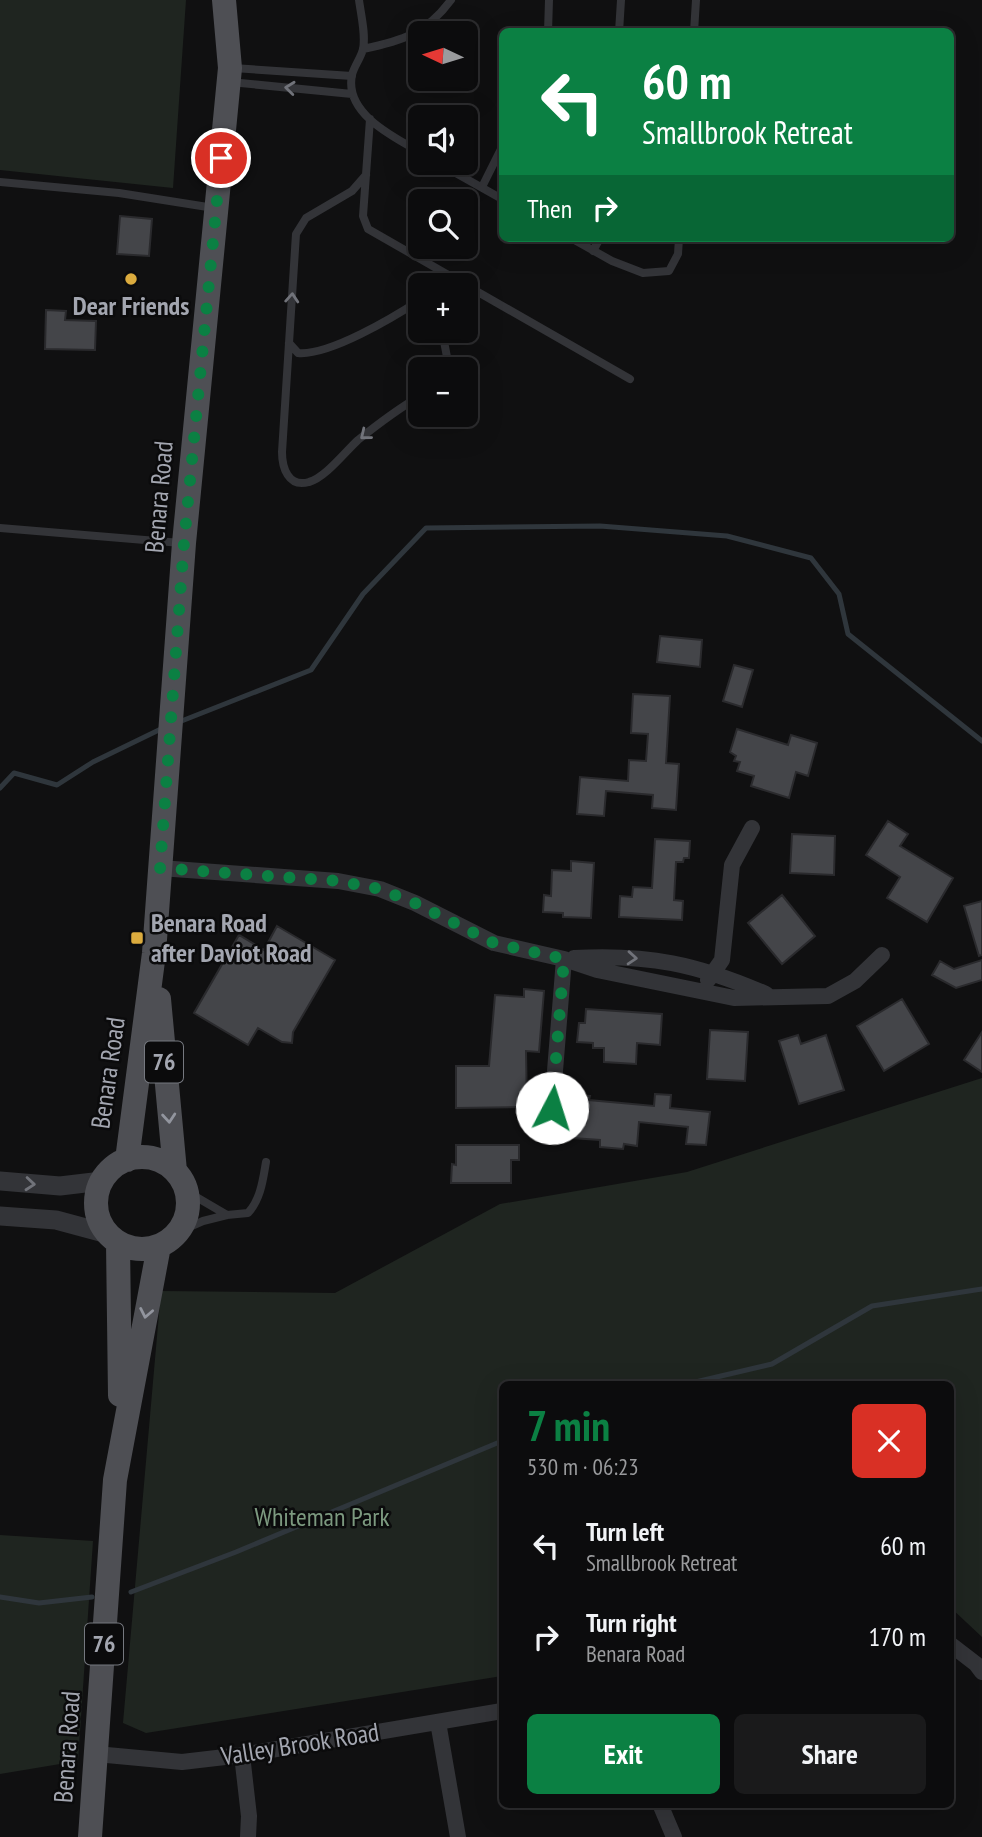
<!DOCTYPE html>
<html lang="en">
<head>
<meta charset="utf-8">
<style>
  :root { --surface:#0c0c0d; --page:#1a1a1b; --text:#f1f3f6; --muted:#9a9b9d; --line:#2c2c2e; --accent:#0b8043 }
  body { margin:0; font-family:"PT Sans Narrow",sans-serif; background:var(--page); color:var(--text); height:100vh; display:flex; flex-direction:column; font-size:26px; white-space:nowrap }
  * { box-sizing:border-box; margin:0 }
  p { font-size:23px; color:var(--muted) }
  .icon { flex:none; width:38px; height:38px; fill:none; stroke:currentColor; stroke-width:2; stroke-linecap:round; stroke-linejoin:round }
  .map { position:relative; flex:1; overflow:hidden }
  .side { position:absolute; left:499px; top:1381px; width:455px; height:427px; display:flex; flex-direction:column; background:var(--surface); border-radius:10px; box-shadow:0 7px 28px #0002,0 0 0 2px var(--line) }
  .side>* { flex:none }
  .hud { position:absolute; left:499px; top:28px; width:455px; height:214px; border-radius:10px; box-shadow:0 7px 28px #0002,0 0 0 2px var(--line); background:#0b8043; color:#fff; overflow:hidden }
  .needle { width:46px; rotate:274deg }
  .tools { position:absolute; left:408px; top:21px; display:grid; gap:14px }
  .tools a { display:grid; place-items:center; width:70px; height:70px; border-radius:10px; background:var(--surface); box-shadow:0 7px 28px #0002,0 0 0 2px var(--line); font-size:35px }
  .pin { position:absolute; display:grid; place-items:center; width:60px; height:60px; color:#fff; margin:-30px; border:4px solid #fff; border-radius:50%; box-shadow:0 2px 7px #0007 }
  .me { position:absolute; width:77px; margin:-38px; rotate:5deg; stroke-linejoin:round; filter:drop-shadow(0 0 5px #0008) }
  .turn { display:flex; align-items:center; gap:24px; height:147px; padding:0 28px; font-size:32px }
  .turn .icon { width:91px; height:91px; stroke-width:2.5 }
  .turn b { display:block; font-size:49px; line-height:60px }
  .then { display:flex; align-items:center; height:66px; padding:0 28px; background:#0003; gap:14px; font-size:26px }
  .round { display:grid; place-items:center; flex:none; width:74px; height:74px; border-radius:10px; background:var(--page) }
  .summary { display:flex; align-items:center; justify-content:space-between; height:119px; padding:0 28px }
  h1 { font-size:42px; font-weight:700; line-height:52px; color:var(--accent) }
  .action { display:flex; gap:14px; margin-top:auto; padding:14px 28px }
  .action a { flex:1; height:80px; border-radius:10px; background:var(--accent); color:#fff; font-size:28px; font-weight:700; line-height:80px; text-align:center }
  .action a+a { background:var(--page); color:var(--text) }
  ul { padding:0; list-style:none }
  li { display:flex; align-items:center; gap:21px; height:91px; padding:0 28px }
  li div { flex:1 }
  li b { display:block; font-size:26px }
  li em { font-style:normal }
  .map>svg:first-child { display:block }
  .green { fill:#1f2520 }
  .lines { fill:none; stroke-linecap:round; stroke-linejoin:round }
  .stream { stroke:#2f363c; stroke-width:5 }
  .building { fill:#444549; stroke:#2a2a2d; stroke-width:2 }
  .service { stroke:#333438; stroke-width:8 }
  .minor { stroke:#333438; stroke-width:16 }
  .tertiary { stroke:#333438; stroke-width:19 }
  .primary { stroke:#4e4f54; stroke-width:24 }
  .oneway { stroke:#71737a }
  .oneway2 { stroke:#92959e }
  .route { stroke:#0b8043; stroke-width:12; stroke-dasharray:0 21.6 }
  .poi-dot { fill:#dbab3e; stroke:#0b0b0c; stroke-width:2.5 }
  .labels { text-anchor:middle; stroke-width:5; stroke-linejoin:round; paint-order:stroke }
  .shield { fill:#0b0b0c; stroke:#75787f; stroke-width:2 }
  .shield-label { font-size:24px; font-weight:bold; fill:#a3a6b0 }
  .poi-label { font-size:26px; font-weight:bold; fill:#a3a6b0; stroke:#0b0b0c }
  .street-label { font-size:26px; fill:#a3a6b0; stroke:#0b0b0c }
  .park-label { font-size:26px; fill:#7c997f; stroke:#0b0b0c }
</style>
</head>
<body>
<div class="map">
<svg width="982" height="1837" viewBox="0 0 982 1837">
  <rect width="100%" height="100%" fill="#101011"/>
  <!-- green -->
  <path class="green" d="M0 0H186L173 188 0 170Z
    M982 1078V1637L950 1607V1384H502V1676L146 1733 123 1723 161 1291 335 1293 500 1204 687 1172Z
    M0 1535 93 1541 78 1761 0 1774Z"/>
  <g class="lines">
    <!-- stream -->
    <path class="stream" d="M179 722 311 670 363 594 426 528 600 526 727 536 811 558 839 594 848 634 982 741
      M0 788 14 773 57 785 93 762 163 728
      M687 1384 772 1364 872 1306 982 1289
      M131 1592 236 1552 502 1441
      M0 1597 39 1603 92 1597"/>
  </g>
  <!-- building -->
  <path class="building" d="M120 216 152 219 149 256 117 254Z
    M46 310 66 311 65 320 96 321 95 350 45 349Z
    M660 636 702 640 700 667 657 662Z
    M734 665 753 670 742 707 723 701Z
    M633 694 670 696 666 763 679 764 676 810 652 808 653 795 606 791 604 816 577 814 580 777 628 781 629 760 646 761 648 734 631 733Z
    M737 729 788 745 791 735 817 743 808 776 796 772 789 798 751 786 754 776 737 771 740 762 734 761 736 756 730 752Z
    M888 821 908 834 900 846 953 878 927 922 887 898 900 877 866 855Z
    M792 834 835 836 834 875 790 873Z
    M655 839 690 841 689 858H684L683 862H676L674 900 683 901 682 920 619 917 620 896 632 897 633 887 652 888Z
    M571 861 594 863 591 918 563 917V913L543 912 544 895 551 896 552 870 571 871Z
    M782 895 815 936 782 964 748 923Z
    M982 901V955L979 956 964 906Z
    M277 926 335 960 293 1032 292 1043 282 1042 258 1028 248 1045 194 1013 239 935 264 950Z
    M982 960V980L956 988 932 975 940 961 954 969Z
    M524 989 544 991 539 1052 526 1051 527 1107 456 1108V1066H489L495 995 524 997Z
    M902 999 929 1044 884 1071 857 1026Z
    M586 1009 662 1014 660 1045 637 1043 636 1064 604 1062V1048H593V1043L577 1042 579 1023H585Z
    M710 1030 748 1032 745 1081 707 1079Z
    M982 1032V1072L964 1060Z
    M798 1035 801 1044 826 1035 844 1090 799 1104 779 1041Z
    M655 1094 671 1095 670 1108 710 1112 706 1145 686 1144 688 1127 639 1122 637 1146 624 1144 623 1149 600 1147V1140L572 1138 574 1112H571L572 1095 590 1096 589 1100 654 1106Z
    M456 1145H519V1160H511V1183H451L452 1164 456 1165Z"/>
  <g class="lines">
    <!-- service -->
    <path class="service" d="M359 0C361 15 366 35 363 49 361 58 354 66 352 75 344 113 393 137 420 152
      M548 32 549 0
      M619 32 621 0
      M694 32 696 0
      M363 49C402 41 427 33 451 0
      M233 68 352 76
      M230 82 352 94
      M370 119 363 216 368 229 630 379
      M438 163 502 199
      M366 175 352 191 306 218 296 234 282 452C282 467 288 488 309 482 325 478 345 452 358 440 378 424 398 409 420 396
      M0 182 119 193 214 208
      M482 187 502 147
      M571 238 612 261 643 273 669 271 678 254 679 238
      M593 251 600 238
      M437 285 444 273
      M442 331 447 357 446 369
      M289 343 298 353C329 356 394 317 420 300
      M0 528 181 543
      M186 1191 227 1215
      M178 1232 203 1221 227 1215 248 1213C261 1199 263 1179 266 1162"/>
    <!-- minor -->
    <path class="minor" d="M160 868 338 881 380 889 415 903 494 943 564 959 597 970 734 998 828 996 855 981 882 955
      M574 958C649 954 697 964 766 994
      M708 980 722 960 732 865 752 828
      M550 1133 564 959
      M950 1644 976 1664 982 1672
      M438 1722 458 1837
      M96 1754 182 1762 242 1755 502 1711
      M242 1755 249 1816 248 1837
      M660 1804 674 1837"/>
    <!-- tertiary -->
    <path class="tertiary" d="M0 1181 60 1186 102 1181
      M0 1216 56 1220 108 1234"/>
    <!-- primary -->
    <path class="primary" d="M159 999 175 1171
      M96 1203a46 46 0 1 1 92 0a46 46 0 1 1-92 0Z
      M127 1160 154 953 184 543 230 68 224 0
      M118 1243 120 1395
      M90 1837 115 1480 159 1246"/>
  </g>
  <!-- one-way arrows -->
  <defs><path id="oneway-chevron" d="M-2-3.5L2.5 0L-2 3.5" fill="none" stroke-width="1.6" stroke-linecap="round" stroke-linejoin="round" transform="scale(1.75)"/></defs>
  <g class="oneway">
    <use href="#oneway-chevron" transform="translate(290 88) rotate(-174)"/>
    <use href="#oneway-chevron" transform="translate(292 298) rotate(-86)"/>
    <use href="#oneway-chevron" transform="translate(365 435) rotate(141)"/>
    <use href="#oneway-chevron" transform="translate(632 958) rotate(4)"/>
    <use href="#oneway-chevron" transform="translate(30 1184) rotate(5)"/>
  </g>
  <g class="oneway2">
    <use href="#oneway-chevron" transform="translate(169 1118) rotate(85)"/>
    <use href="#oneway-chevron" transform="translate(146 1313) rotate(101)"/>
  </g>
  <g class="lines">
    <!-- route -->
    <path class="route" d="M221 158 184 543 160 868 338 881 380 889 415 903 494 943 564 959 552 1108"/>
  </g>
  <!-- markers -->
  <g class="poi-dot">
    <circle cx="131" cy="279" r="7"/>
    <rect x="130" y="931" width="14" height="14" rx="3.5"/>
  </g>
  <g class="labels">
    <!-- shield labels -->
    <g class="shield">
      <rect x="145" y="1041.5" width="38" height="41" rx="5"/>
      <rect x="85" y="1623.5" width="38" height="41" rx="5"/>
    </g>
    <g class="shield-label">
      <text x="164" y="1070">76</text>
      <text x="104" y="1652">76</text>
    </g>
    <!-- poi labels -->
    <g class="poi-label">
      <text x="131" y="315">Dear Friends</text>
      <text x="151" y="932" text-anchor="start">Benara Road<tspan x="151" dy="30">after Daviot Road</tspan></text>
    </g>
    <!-- street labels -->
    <g class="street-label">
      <text transform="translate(159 497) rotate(-85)" y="9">Benara Road</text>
      <text transform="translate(108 1073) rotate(-82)" y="9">Benara Road</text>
      <text transform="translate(300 1744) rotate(-9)" y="9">Valley Brook Road</text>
      <text transform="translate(67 1747) rotate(-86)" y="9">Benara Road</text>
    </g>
    <!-- park labels -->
    <g class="park-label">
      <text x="322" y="1526">Whiteman Park</text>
    </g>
  </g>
</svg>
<div class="tools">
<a><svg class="needle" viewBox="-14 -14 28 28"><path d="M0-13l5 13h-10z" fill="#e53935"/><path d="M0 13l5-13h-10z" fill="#9a9b9d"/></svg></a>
<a><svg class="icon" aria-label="sound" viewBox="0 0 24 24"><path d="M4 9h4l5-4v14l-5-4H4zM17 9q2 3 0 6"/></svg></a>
<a><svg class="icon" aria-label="search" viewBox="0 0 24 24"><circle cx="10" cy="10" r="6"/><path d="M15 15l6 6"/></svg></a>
<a>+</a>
<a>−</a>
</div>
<div class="pin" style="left:221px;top:158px;background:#d93025"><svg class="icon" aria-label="arrive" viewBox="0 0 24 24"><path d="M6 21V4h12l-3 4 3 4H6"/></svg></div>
<svg class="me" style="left:552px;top:1108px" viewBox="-20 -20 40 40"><circle r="19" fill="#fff"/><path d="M0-13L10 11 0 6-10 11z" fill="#0b8043"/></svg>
<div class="hud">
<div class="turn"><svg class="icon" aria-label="left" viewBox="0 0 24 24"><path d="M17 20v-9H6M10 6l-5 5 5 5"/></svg><div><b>60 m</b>Smallbrook Retreat</div></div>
<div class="then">Then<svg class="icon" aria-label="right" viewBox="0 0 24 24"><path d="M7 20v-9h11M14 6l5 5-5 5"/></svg></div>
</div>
<section class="side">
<div class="summary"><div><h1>7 min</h1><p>530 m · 06:23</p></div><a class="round" style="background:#d93025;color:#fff"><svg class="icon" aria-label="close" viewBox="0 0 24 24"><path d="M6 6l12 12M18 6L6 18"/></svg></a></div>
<ul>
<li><svg class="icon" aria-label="left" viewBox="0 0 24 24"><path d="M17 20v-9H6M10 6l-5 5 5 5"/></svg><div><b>Turn left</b><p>Smallbrook Retreat</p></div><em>60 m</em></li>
<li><svg class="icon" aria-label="right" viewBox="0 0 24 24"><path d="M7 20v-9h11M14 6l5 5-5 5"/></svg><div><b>Turn right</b><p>Benara Road</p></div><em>170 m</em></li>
</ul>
<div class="action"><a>Exit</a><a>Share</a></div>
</section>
</div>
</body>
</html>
